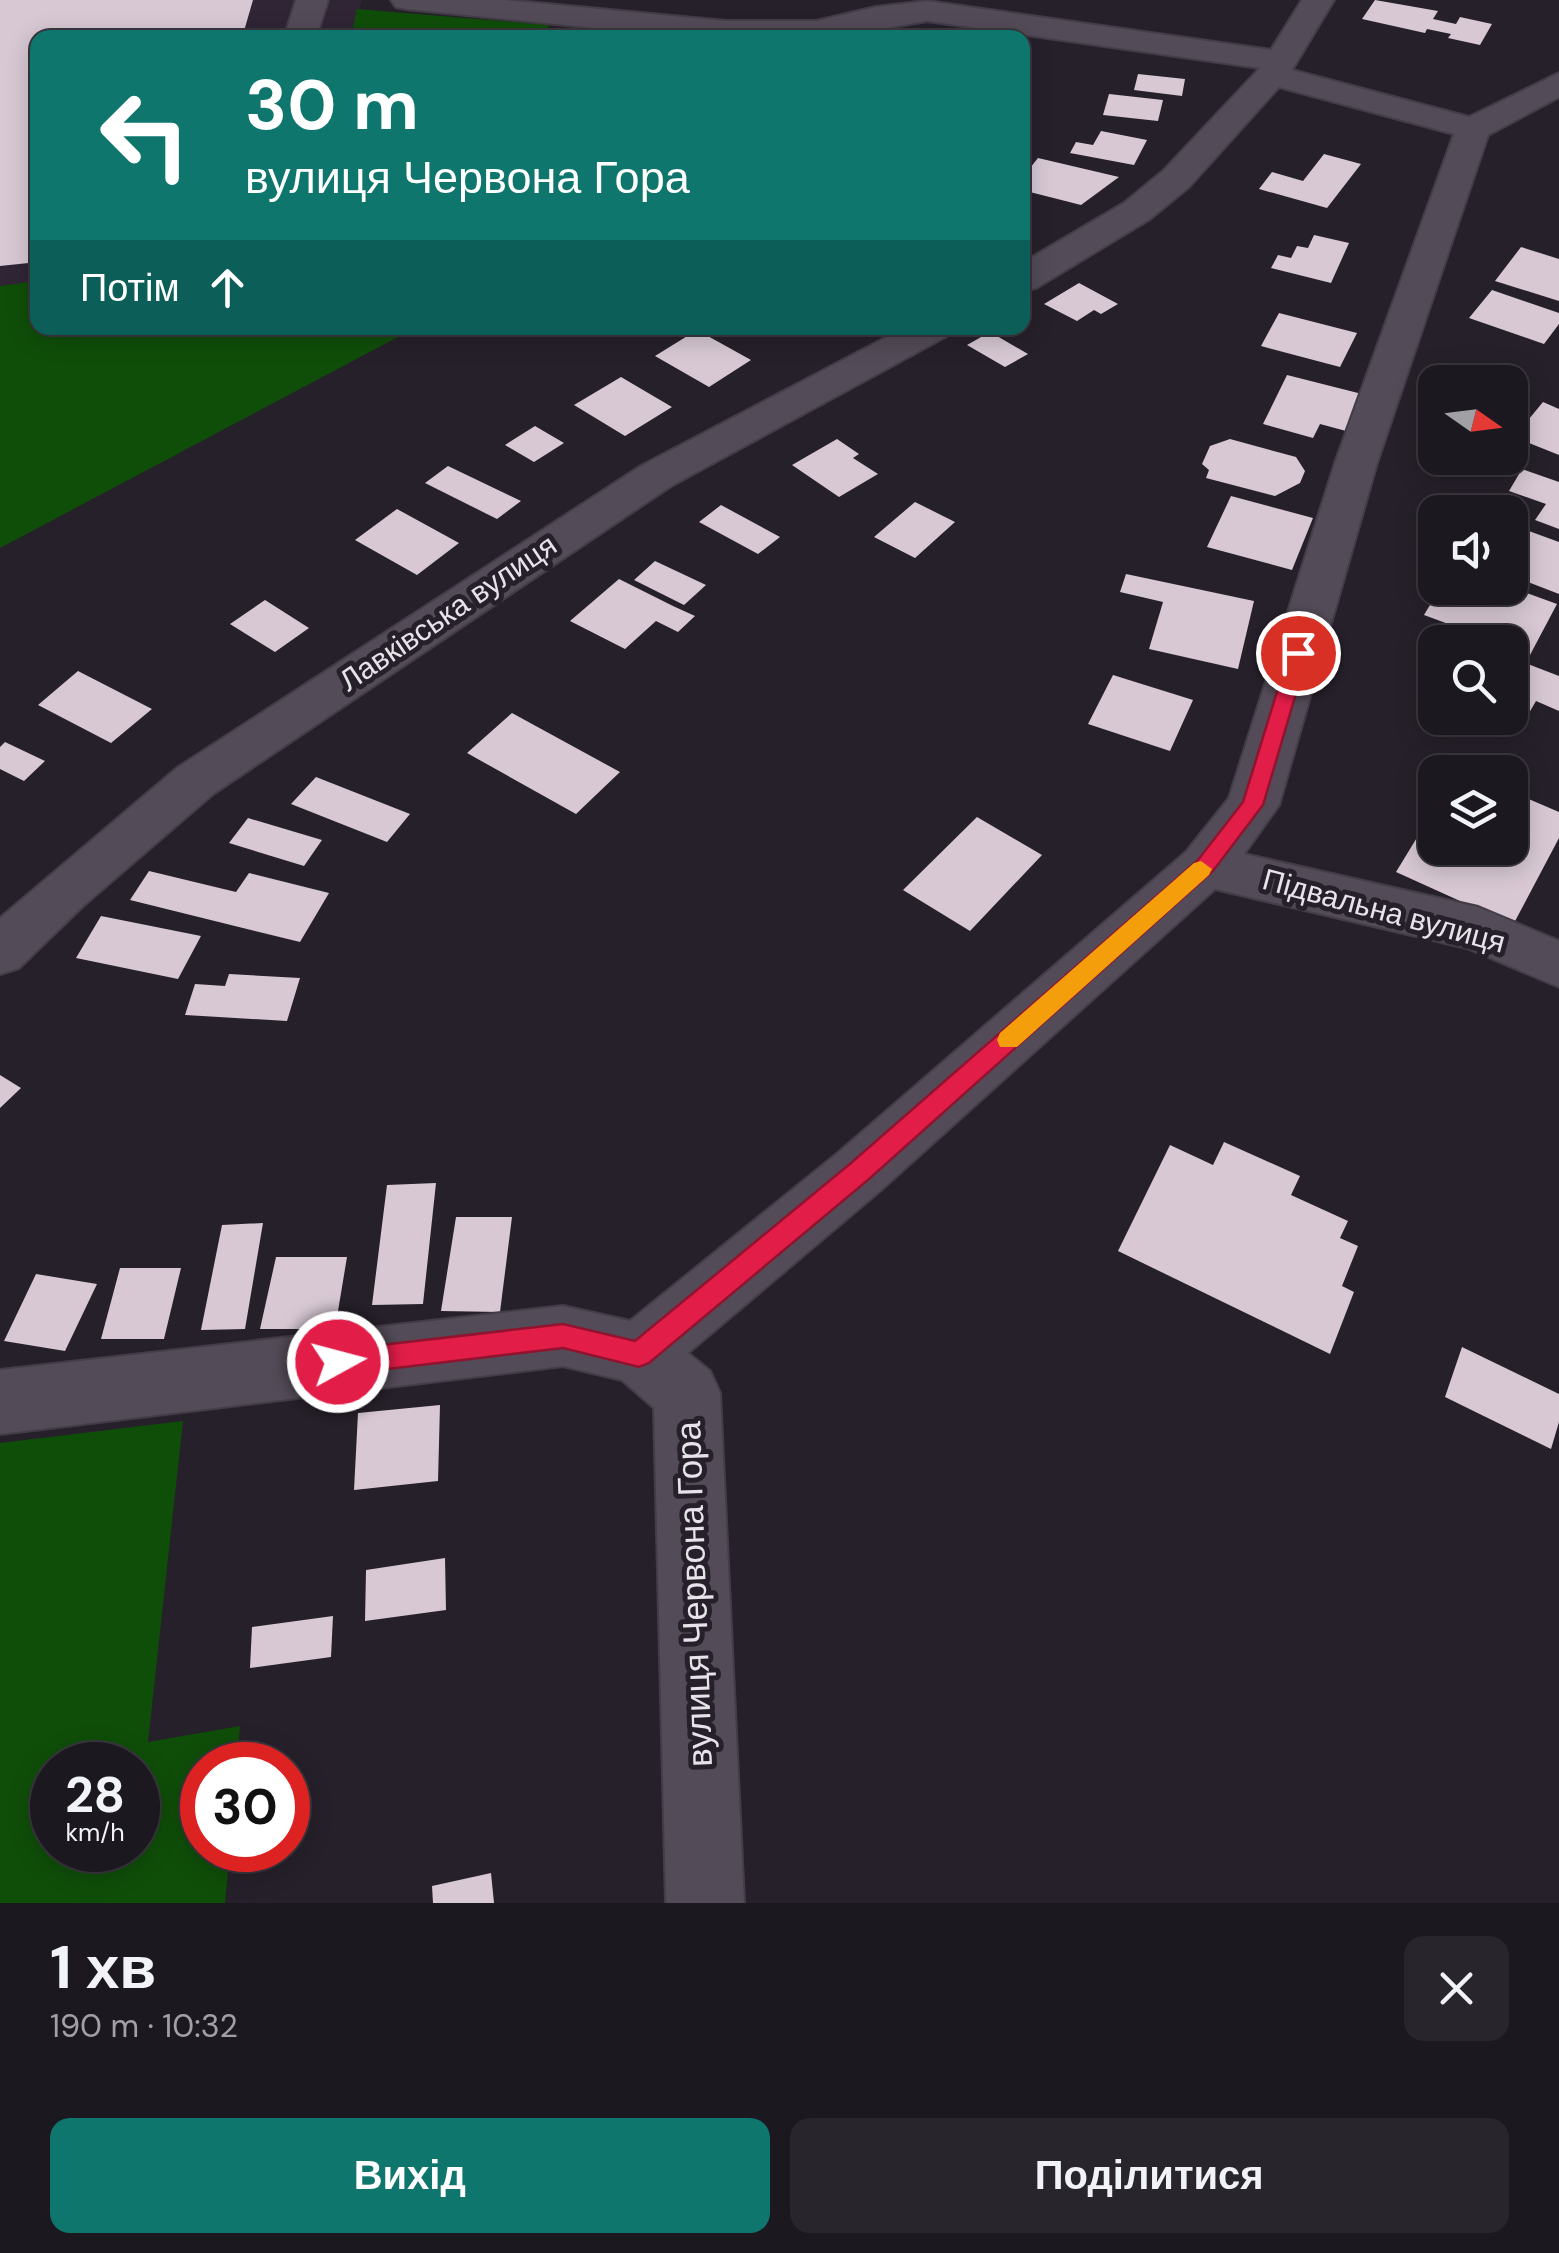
<!DOCTYPE html>
<html lang="uk">
<head>
<meta charset="utf-8">
<style>
  :root { --surface:#1c1820; --page:#29252d; --text:#f1f3f6; --muted:#a0a0a5; --line:#3a373e; --accent:#0f766e }
  body { margin:0; font-family:"DM Sans",sans-serif; background:var(--page); color:var(--text); height:100vh; display:flex; flex-direction:column; font-size:38px; white-space:nowrap }
  * { box-sizing:border-box; margin:0 }
  p { font-size:32px; color:var(--muted) }
  .icon { flex:none; width:55px; height:55px; fill:none; stroke:currentColor; stroke-width:2; stroke-linecap:round; stroke-linejoin:round }
  .map { position:relative; height:1903px; overflow:hidden }
  .drawer { display:flex; flex-direction:column; background:var(--surface); flex:1 }
  .drawer>* { flex:none }
  .banner { position:absolute; left:30px; top:30px; width:1000px; height:305px; border-radius:20px; box-shadow:0 5px 25px #0003,0 0 0 2px var(--line); background:#0f766e; color:#fff; overflow:hidden }
  .needle { width:65px; rotate:104deg }
  .tools { position:absolute; left:1418px; top:365px; display:grid; gap:20px }
  .tools a { display:grid; place-items:center; width:110px; height:110px; border-radius:20px; background:var(--surface); box-shadow:0 5px 25px #0003,0 0 0 2px var(--line); font-size:50px }
  .speed { position:absolute; left:30px; top:1742px; display:flex; gap:20px; font-size:50px; font-weight:700; text-align:center }
  .speed>* { display:grid; place-content:center; width:130px; height:130px; border-radius:50%; background:var(--surface); box-shadow:0 5px 25px #0003,0 0 0 2px var(--line); line-height:1 }
  .speed small { font-size:25px; font-weight:400 }
  .speed .limit { border:15px solid #d22; background:#fff; color:#111 }
  .pin { position:absolute; display:grid; place-items:center; width:85px; height:85px; color:#fff; margin:-42px; border:5px solid #fff; border-radius:50%; box-shadow:0 2px 10px #0007 }
  .me { position:absolute; width:110px; margin:-55px; rotate:83deg; stroke-linejoin:round; filter:drop-shadow(0 0 8px #0008) }
  .turn { display:flex; align-items:center; gap:35px; height:210px; padding:0 50px; font-size:45px }
  .turn .icon { width:130px; height:130px; stroke-width:2.5 }
  .turn b { display:block; font-size:70px; line-height:85px }
  .then { display:flex; align-items:center; height:95px; padding:0 50px; background:#0003; gap:20px; font-size:38px }
  .round { display:grid; place-items:center; flex:none; width:105px; height:105px; border-radius:20px; background:var(--page) }
  .summary { display:flex; align-items:center; justify-content:space-between; height:170px; padding:0 50px }
  h1 { font-size:60px; font-weight:700; line-height:75px }
  .button { display:flex; gap:20px; margin-top:auto; padding:20px 50px }
  .button a { flex:1; height:115px; border-radius:20px; background:var(--accent); color:#fff; font-size:40px; font-weight:700; line-height:115px; text-align:center }
  .button a+a { background:var(--page); color:var(--text) }
  .map>svg:first-child { display:block }
  .built { fill:#2f2535 }
  .green { fill:#0f4e09; fill-rule:evenodd }
  .building { fill:#d7c8d4 }
  .lines { fill:none; stroke-linecap:round; stroke-linejoin:round }
  .minor-casing { stroke:#433d47; stroke-width:4 }
  .minor { fill:#534b57; fill-rule:evenodd }
  .route { fill:#e11d48; stroke:#92132f; stroke-width:2.5 }
  .slow { fill:#f59e0b }
  .labels { text-anchor:middle; stroke-width:10; stroke-linejoin:round; paint-order:stroke }
  .street-label { font-size:30px; fill:#e7e3ea; stroke:#26202a }
  .near-street-label { font-size:35px; fill:#e7e3ea; stroke:#26202a }
</style>
</head>
<body>
<div class="map">
<svg width="1559" height="1903" viewBox="0 0 1559 1903">
  <rect width="100%" height="100%" fill="#26202a"/>
  <!-- built -->
  <path class="built" d="M0 0H362L351 37 38 38 37 282 0 286Z"/>
  <!-- green -->
  <path class="green" d="M357 9 549 25 542 37H351Z
    M37 281 38 328H415L0 548V286Z
    M183 1421 148 1742 240 1726 237 1765H202V1850H230L225 1903H0V1443ZM138 1765V1850H52V1765Z"/>
  <!-- building -->
  <path class="building" d="M0 0H253L242 38H38V262L0 266Z
    M1375 0 1438 11 1433 19 1456 24 1460 17 1492 24 1480 45 1448 38 1451 34 1427 29 1425 33 1362 19Z
    M1138 74 1185 79 1182 96 1134 90Z
    M1109 94 1163 100 1158 121 1103 115Z
    M1101 131 1147 140 1134 165 1070 153 1076 142 1093 145Z
    M1324 154 1361 164 1327 208 1259 189 1272 172 1303 181Z
    M1038 158 1119 177 1081 205 1022 190V178Z
    M1314 235 1349 243 1331 283 1271 268 1278 255 1291 258 1297 246 1308 248Z
    M1521 247 1559 259V301L1495 281Z
    M1079 283 1118 304 1101 314 1094 310 1077 321 1044 304Z
    M1492 290 1559 313V324L1544 344 1469 318Z
    M1279 313 1357 333 1340 367 1261 346Z
    M697 330 751 360 709 387 655 356Z
    M990 332 1028 354 1005 367 967 345Z
    M1287 375 1362 394 1346 431 1320 424 1313 438 1263 424Z
    M621 377 672 407 625 436 574 405Z
    M1543 402 1559 409V455L1514 437Z
    M535 426 564 443 534 462 505 445Z
    M837 439 859 454 853 458 878 474 839 497 792 465Z
    M1230 439 1296 457 1305 471 1300 483 1275 496 1206 478 1209 470 1202 464 1210 446Z
    M448 466 521 501 497 519 425 483Z
    M1522 469 1559 482V529L1535 520 1546 504 1509 491Z
    M1231 496 1313 518 1292 570 1207 547Z
    M915 502 955 522 915 558 874 537Z
    M721 505 780 537 758 554 699 522Z
    M397 509 459 543 417 575 355 540Z
    M1510 524 1559 542V594L1510 575Z
    M655 561 706 585 684 605 634 580Z
    M1126 574 1254 601 1238 669 1149 649 1163 602 1120 592Z
    M619 579 673 606 695 616 678 632 656 621 625 649 570 621Z
    M1510 587 1557 604 1530 655 1510 647V642H1497L1424 615 1440 588Z
    M265 600 309 628 275 652 230 624Z
    M1510 657 1559 676V711L1536 701 1529 713 1510 705Z
    M78 671 152 709 111 743 38 705Z
    M1113 675 1193 700 1170 751 1088 724Z
    M512 713 620 772 576 814 467 753Z
    M5 742 45 761 24 781 0 769V747Z
    M316 777 410 814 387 842 291 804Z
    M1510 791 1559 812V838L1513 925 1396 872 1435 808V848H1510Z
    M977 817 1042 855 970 931 903 890Z
    M248 818 322 840 304 866 229 843Z
    M149 871 236 892 249 873 329 893 300 942 130 900Z
    M101 916 201 936 178 979 76 958Z
    M229 974 300 978 287 1021 185 1015 195 984 225 986Z
    M0 1075 21 1088 0 1108Z
    M1224 1142 1300 1176 1291 1195 1348 1221 1340 1238 1358 1246 1342 1286 1354 1292 1330 1354 1118 1251 1170 1145 1213 1165Z
    M436 1183 423 1304 372 1305 387 1185Z
    M456 1217H512L500 1312 441 1311Z
    M263 1223 245 1329 201 1330 222 1225Z
    M276 1257H347L335 1329H260Z
    M120 1268H181L164 1339H101Z
    M36 1274 97 1284 65 1351 4 1341Z
    M1462 1347 1559 1394V1422L1551 1449 1445 1397Z
    M440 1405 438 1481 354 1490 358 1413Z
    M445 1558 446 1610 365 1621 366 1570Z
    M333 1616 331 1657 250 1668 252 1627Z
    M491 1873 494 1903H433L432 1886Z"/>
  <g class="lines">
    <defs>
      <path id="minor" d="M296 0H328L316 38H284Z
        M391 0H505L726 21H816L876 7 927 1 1271 50 1302 0H1334L1292 70 1469 117 1559 73V97L1488 135 1377 463 1279 805 1244 854 1478 907 1559 941V987L1467 948 1215 889 881 1190 688 1353 710 1371 720 1393 744 1903H666L654 1408 622 1380 563 1366 0 1434V1370L563 1306 630 1321 839 1152 1186 852 1229 798 1335 463 1454 134 1279 87 1189 187 1150 219 1036 288 1022 291V263L1124 203 1163 171 1260 68 927 21 829 38H694L407 9 396 7Z
        M904 328H953L947 336 671 486 213 794 83 906 19 968 0 974V918L177 768 641 466Z"/>
    </defs>
    <!-- minor casing -->
    <use href="#minor" class="minor-casing"/>
    <!-- minor -->
    <use href="#minor" class="minor"/>
  </g>
  <!-- route -->
  <path class="route" d="M1298 646 1308 653 1263 805 1213 871 869 1179 649 1363 639 1367 563 1348 338 1375 328 1372 324 1362 328 1353 338 1350 563 1324 635 1341 851 1163 1198 860 1243 802 1289 653Z"/>
  <!-- slow -->
  <path class="slow" d="M1201 861 1212 869 1209 875 1017 1047H1000L997 1040 1000 1033 1194 863Z"/>
  <g class="labels">
    <!-- street labels -->
    <g class="street-label">
      <text transform="translate(448 613) rotate(-34)" y="10">Лавківська вулиця</text>
      <text transform="translate(1384 911) rotate(15)" y="10">Підвальна вулиця</text>
    </g>
    <!-- near-street labels -->
    <g class="near-street-label">
      <text transform="translate(694 1594) rotate(-92)" y="12">вулиця Червона Гора</text>
    </g>
  </g>
</svg>
<div class="tools">
<a><svg class="needle" viewBox="-14 -14 28 28"><path d="M0-13l5 13h-10z" fill="#e53935"/><path d="M0 13l5-13h-10z" fill="#a0a0a5"/></svg></a>
<a><svg class="icon" aria-label="sound" viewBox="0 0 24 24"><path d="M4 9h4l5-4v14l-5-4H4zM17 9q2 3 0 6"/></svg></a>
<a><svg class="icon" aria-label="search" viewBox="0 0 24 24"><circle cx="10" cy="10" r="6"/><path d="M15 15l6 6"/></svg></a>
<a><svg class="icon" aria-label="layers" viewBox="0 0 24 24"><path d="M12 4l9 5-9 5-9-5zM3 14l9 5 9-5"/></svg></a>
</div>
<div class="speed"><div>28<small>km/h</small></div><div class="limit">30</div></div>
<div class="pin" style="left:1298px;top:653px;background:#d93025"><svg class="icon" aria-label="arrive" viewBox="0 0 24 24"><path d="M6 21V4h12l-3 4 3 4H6"/></svg></div>
<svg class="me" style="left:338px;top:1362px" viewBox="-20 -20 40 40"><circle r="17" fill="#e11d48" stroke="#fff" stroke-width="3"/><path d="M0-11L8 9 0 5-8 9z" fill="#fff"/></svg>
<div class="banner">
<div class="turn"><svg class="icon" aria-label="left" viewBox="0 0 24 24"><path d="M17 20v-9H6M10 6l-5 5 5 5"/></svg><div><b>30 m</b>вулиця Червона Гора</div></div>
<div class="then">Потім<svg class="icon" aria-label="ahead" viewBox="0 0 24 24"><path d="M12 20V5M6 11l6-6 6 6"/></svg></div>
</div>
</div>
<section class="drawer">
<div class="summary"><div><h1>1 хв</h1><p>190 m · 10:32</p></div><a class="round"><svg class="icon" aria-label="close" viewBox="0 0 24 24"><path d="M6 6l12 12M18 6L6 18"/></svg></a></div>
<div class="button"><a>Вихід</a><a>Поділитися</a></div>
</section>
</body>
</html>
